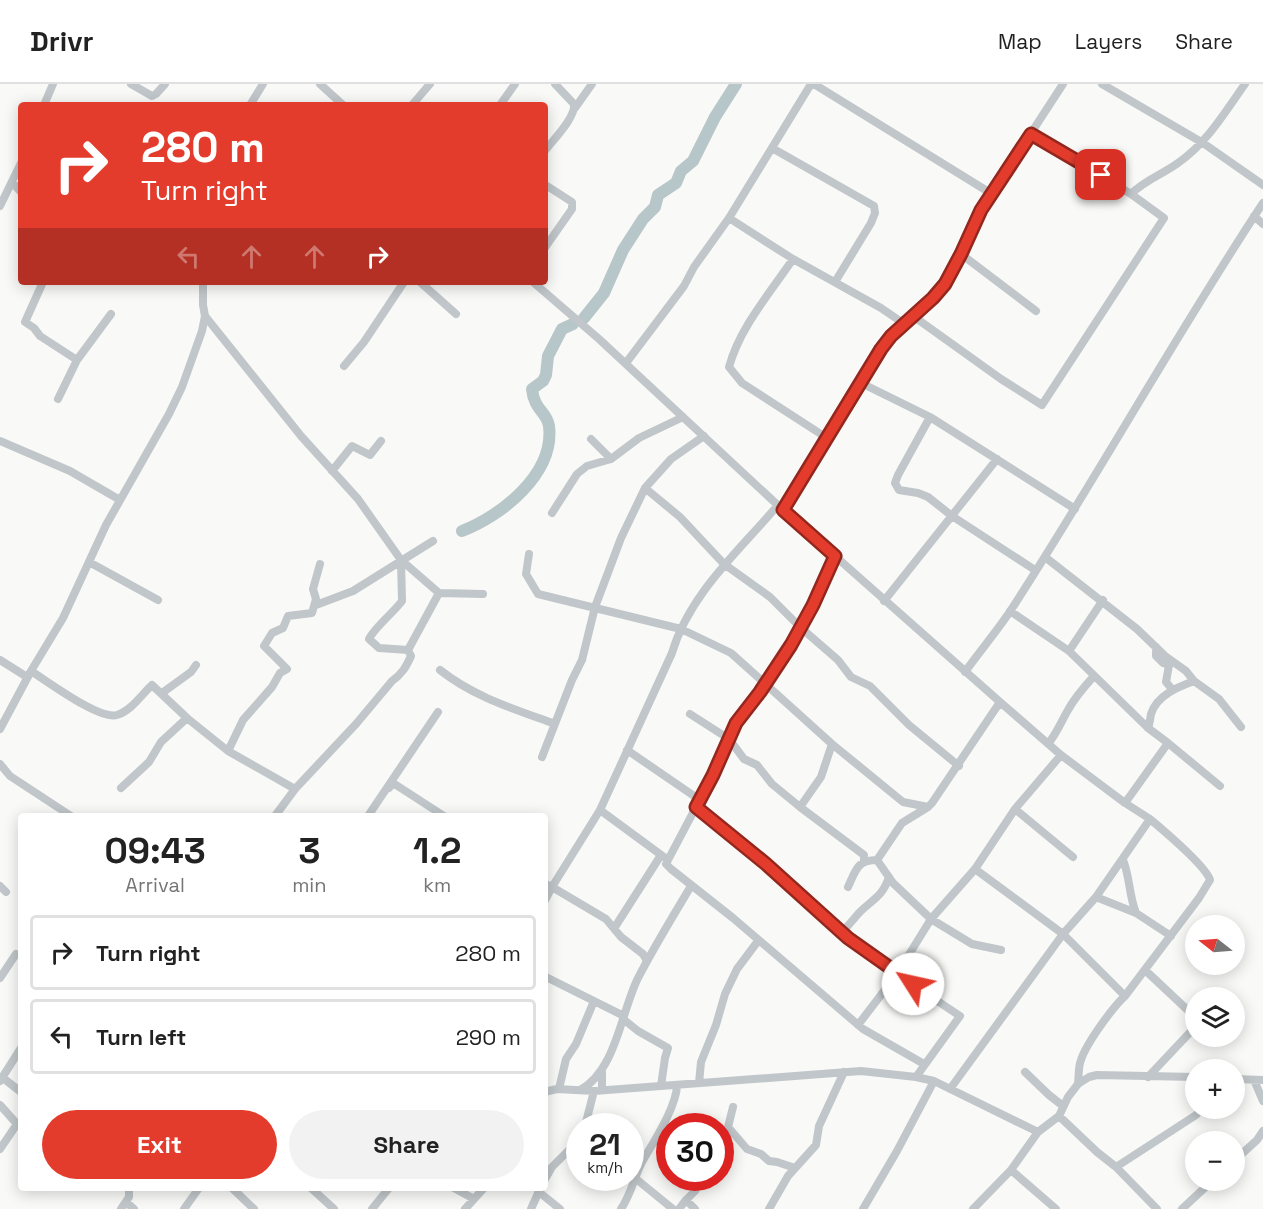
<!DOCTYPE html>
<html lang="en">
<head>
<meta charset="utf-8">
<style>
  :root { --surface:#fff; --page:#f2f2f2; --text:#222; --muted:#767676; --line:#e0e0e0; --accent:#e33c2d }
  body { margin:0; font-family:"Space Grotesk",sans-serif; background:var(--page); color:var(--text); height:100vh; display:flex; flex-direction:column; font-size:22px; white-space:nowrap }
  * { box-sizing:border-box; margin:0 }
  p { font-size:20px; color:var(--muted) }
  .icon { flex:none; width:33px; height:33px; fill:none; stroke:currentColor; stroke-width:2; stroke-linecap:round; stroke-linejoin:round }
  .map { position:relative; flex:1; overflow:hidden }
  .drawer { position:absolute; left:18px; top:729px; width:530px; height:378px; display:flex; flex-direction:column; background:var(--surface); border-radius:6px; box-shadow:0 3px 15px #0003 }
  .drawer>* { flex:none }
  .banner { position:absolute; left:18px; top:18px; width:530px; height:183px; border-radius:6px; box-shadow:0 3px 15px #0003; background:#e33c2d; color:#fff; overflow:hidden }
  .needle { width:39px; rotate:287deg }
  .tools { position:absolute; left:1185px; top:831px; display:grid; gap:12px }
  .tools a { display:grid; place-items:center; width:60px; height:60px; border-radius:50%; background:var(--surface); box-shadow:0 3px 15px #0003; font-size:30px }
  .speed { position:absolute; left:566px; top:1029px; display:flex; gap:12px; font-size:30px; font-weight:700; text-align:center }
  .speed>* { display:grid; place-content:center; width:78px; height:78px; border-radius:50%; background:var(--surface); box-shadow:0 3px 15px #0003; line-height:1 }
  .speed small { font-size:15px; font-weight:400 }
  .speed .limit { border:9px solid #d22; background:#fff; color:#111 }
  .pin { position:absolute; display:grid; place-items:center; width:51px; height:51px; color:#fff; margin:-26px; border-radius:12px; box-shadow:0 3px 9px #0006 }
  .me { position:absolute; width:66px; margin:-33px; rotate:305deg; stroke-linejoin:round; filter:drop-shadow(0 0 4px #0008) }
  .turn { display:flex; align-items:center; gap:21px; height:126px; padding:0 24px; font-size:27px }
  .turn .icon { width:78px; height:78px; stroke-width:2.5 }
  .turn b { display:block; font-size:42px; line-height:51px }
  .lanes { display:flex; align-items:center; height:57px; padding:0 24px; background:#0003; justify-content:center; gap:30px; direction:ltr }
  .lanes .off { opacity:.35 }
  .eta { display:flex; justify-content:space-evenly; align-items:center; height:102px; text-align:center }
  .eta b { font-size:36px; font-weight:700; line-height:42px }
  .action { display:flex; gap:12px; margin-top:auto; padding:12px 24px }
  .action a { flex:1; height:69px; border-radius:36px; background:var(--accent); color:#fff; font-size:24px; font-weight:700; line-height:69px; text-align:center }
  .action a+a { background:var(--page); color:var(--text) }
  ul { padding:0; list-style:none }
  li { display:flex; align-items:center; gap:18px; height:75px; margin:0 12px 9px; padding:0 12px; border:3px solid var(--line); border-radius:6px }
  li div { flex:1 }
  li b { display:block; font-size:22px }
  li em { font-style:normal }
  header { display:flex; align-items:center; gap:36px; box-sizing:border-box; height:84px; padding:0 30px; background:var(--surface); border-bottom:2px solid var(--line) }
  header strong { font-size:28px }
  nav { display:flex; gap:33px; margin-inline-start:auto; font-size:21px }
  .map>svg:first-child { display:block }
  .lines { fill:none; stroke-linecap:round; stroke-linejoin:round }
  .river { stroke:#b7c6c8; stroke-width:12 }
  .street { stroke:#c0c6c9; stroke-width:8 }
  .route-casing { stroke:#94271d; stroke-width:15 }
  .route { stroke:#e33c2d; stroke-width:10 }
</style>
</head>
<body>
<header>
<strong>Drivr</strong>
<nav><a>Map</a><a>Layers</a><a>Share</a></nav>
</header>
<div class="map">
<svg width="1263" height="1125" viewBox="0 0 1263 1125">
  <rect width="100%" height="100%" fill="#f9f9f7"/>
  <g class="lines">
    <!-- river -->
    <path class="river" d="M584 234 604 209 623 166 643 135 655 123 658 111 676 99 681 87 693 77 715 33 736 0
      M462 447C501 432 555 390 549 342 547 328 534 326 532 305L543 297 546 291 548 272 562 245 573 240"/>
    <!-- street -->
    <path class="street" d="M131 0 152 12 156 10 165 0
      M320 0 343 21
      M814 0 992 110
      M1102 0 1203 59 1263 101
      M44 21 53 0
      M250 21 263 0
      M412 21 430 0
      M500 21 515 0
      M575 24 592 0
      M1031 50 1131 110
      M772 64 874 122 875 129 871 139 835 198
      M544 68C553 56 576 33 574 20L555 0
      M12 98 21 108
      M544 100 572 118V125L544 165
      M0 122 21 79
      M1254 132 1263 140
      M729 134 793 175 881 224 903 239
      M961 170 1036 227
      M793 175C770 209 740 243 729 283L742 299 827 354
      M43 198 25 238 34 244 40 252 77 276
      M420 198 456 230
      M533 198 599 255 783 426 1000 618 1061 671 1125 719 1150 735 1096 813 1063 850 950 1005
      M205 232 301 352 358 415 401 476 402 517C394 528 374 544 369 555L379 564 408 566
      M913 232 1001 295 1042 321 1164 134 1131 110C1145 96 1163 90 1178 79 1207 59 1225 28 1245 0
      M626 279 684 202 694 183 729 134 811 0
      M344 282 364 258 404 198
      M861 299 930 333 1075 425
      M58 315 77 276 111 230
      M930 333 898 391 895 399 899 406 918 409 928 413 952 432 1035 486
      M591 355 611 375 639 354 683 333
      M0 357 70 387 120 416
      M332 387 352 362 370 371 381 357
      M645 404 680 433 724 480 770 513 800 543 838 576 851 593 870 602 909 641 959 682
      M783 426 881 265 891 252 933 214 944 199 961 170 981 126 1063 0
      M552 429 577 390 587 382 611 375
      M529 470 526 490 538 510 681 545 731 569 832 660 903 718 928 723 932 719 1000 618
      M1045 473 1137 545 1165 572 1186 587 1194 597
      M89 478 158 516
      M439 509 483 510
      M884 517 997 375
      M316 521 353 507 433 457
      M1010 527 1069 567 1148 644 1168 659 1125 719
      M1156 563V572L1163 579 1169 581 1166 598 1172 605
      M1069 567 1103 516
      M0 576 27 593
      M440 586C474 613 514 625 555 640
      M31 587C47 597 99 636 117 631 131 627 142 610 152 601L187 634 228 667 295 705 275 732
      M965 588C980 567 997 547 1011 526 1098 392 1175 252 1263 119
      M162 609 191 588 196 581
      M690 630 729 655 744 675 757 681 772 700 800 723
      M1148 644C1150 639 1150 635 1151 630 1157 611 1178 603 1194 597L1219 615 1241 643
      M0 645 31 587 63 534 106 441 169 330 182 303 202 247 205 232 203 221V198
      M1168 659 1220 702
      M832 660 821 693 800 723 864 771V777
      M1048 660C1057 649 1061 638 1068 626 1075 613 1084 603 1094 592
      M627 666 697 714 696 721
      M228 667 243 636 272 603 280 589 287 585 264 562 272 549 283 544 288 532 312 529 316 515 313 505 320 480
      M542 673 572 596 582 576 595 523 609 486 621 454 645 404 671 375 704 352
      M0 680 10 692 71 732
      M121 704 149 678 161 658 187 634
      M389 704 393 699 444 732
      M295 705 356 640 392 597C402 590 406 583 411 572L408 566 439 509 401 476
      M696 723 713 691 736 639 760 608 791 560 812 521 835 472
      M928 723 902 739 877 776 893 799 931 835 972 860 1001 866
      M1015 725 1073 773
      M600 726 672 569C689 510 740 466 778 421
      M368 732 438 628
      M668 776 696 723C763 778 827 838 897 890L858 941
      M1123 776C1130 793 1129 812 1136 829
      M975 785 1063 850 1125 912
      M544 799 552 803 600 726 668 776 666 780 671 785 733 834 863 945 924 980
      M0 802 6 808
      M848 803C856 786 857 776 877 776
      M1096 813 1136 829 1171 852
      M544 818 552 803 606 835 621 853 643 870 647 877
      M615 843 661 771
      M842 848C848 842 853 836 858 830 872 815 882 814 889 793
      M1145 886 1196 934
      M544 892 594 917 576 960 566 975 559 1005
      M0 894 16 870
      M1221 914 1222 912
      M594 917 624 932
      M623 935 638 947 668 964 665 974 661 1002
      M1025 988 1049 1011 1063 1022
      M916 993 960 932 897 890 931 835 975 785 1015 725 1061 671
      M1148 993 1196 942
      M3 994 21 1008
      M1234 995 1263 996
      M1254 996 1263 1017
      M0 997 21 964
      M699 999 701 978 716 941 725 910 737 885 758 857
      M1078 1000C1079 992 1078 983 1081 976 1086 960 1112 924 1125 912L1199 814 1210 796C1206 782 1163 746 1150 735
      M580 1006C616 987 621 928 638 894 654 863 673 832 691 802
      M602 1006V985
      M544 1008 557 1005 594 1007 861 987 916 993 934 997 1038 1048
      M0 1021 17 1040 0 1065
      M733 1023 728 1043 747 1065 761 1070 769 1077 777 1078 795 1084
      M1059 1032 1097 1068 1116 1083 1157 1125
      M585 1042 594 1007
      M1234 1077 1257 1056 1263 1047
      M1116 1083 1196 1031 1202 1024
      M1011 1086 1056 1125
      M635 1094 673 1125
      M544 1097 552 1083 579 1056
      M232 1104 254 1125
      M311 1104 334 1125
      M454 1104 474 1115
      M539 1108 560 1125
      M686 1116 695 1107 702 1094
      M126 1118 134 1125
      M121 1125 129 1113V1104
      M184 1125 199 1104
      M372 1125 389 1104
      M465 1125 484 1104
      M531 1125 540 1105
      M621 1125C631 1110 634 1094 642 1078 653 1059 677 1022 677 1001
      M679 1125 686 1116 695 1125
      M769 1125 788 1092 816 1061 819 1042 844 988
      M863 1125 897 1067 934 997
      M973 1125 1011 1086 1038 1048 1059 1032 1068 1013 1078 1000 1089 993 1097 991 1196 993
      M1182 1125 1213 1096"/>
  </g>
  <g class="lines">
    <defs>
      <path id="route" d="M913 900 848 854 766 780 696 723 713 691 736 639 760 608 791 561 813 521 835 472 783 426 881 265 891 252 933 214 945 200 961 170 981 126 1031 50 1101 91"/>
    </defs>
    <!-- route casing -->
    <use href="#route" class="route-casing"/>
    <!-- route -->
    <use href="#route" class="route"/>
  </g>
</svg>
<div class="tools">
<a><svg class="needle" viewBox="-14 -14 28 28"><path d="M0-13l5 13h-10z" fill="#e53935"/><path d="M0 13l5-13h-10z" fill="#767676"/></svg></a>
<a><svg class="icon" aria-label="layers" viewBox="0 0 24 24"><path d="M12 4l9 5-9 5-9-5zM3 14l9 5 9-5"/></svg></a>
<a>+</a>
<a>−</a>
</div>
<div class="speed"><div>21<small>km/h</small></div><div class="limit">30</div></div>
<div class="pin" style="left:1101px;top:91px;background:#d93025"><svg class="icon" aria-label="arrive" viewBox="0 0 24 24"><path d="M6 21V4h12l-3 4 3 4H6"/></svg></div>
<svg class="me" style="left:913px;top:900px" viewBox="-20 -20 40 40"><circle r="19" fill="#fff"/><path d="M0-13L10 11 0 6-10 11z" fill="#e33c2d"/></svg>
<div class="banner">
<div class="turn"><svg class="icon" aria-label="right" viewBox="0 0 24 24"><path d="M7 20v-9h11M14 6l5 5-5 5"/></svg><div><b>280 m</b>Turn right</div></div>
<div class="lanes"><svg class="icon off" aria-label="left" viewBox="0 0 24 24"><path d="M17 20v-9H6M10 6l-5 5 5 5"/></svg><svg class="icon off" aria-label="ahead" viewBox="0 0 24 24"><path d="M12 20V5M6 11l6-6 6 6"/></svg><svg class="icon off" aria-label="ahead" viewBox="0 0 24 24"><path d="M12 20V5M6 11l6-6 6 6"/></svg><svg class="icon" aria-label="right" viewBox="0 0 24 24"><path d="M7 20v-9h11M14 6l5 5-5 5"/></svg></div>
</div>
<section class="drawer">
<div class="eta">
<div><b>09:43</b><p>Arrival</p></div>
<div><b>3</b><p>min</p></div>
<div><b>1.2</b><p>km</p></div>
</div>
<ul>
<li><svg class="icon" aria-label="right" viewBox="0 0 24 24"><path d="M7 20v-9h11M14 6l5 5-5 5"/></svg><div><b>Turn right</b></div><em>280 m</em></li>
<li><svg class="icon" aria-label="left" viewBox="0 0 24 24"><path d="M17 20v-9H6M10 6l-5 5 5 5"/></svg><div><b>Turn left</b></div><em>290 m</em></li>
</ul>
<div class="action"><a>Exit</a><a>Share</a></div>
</section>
</div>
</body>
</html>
